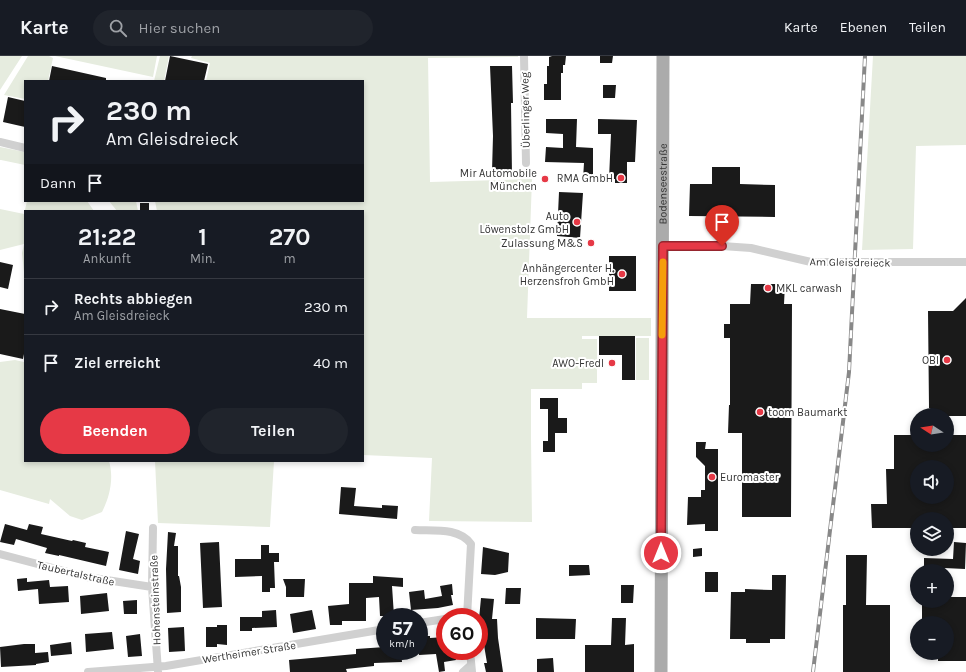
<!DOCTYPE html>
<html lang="de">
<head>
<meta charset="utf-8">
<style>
  :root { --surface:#171b24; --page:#20242c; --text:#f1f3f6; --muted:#9ea1a6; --line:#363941; --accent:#e63946 }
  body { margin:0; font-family:Karla,sans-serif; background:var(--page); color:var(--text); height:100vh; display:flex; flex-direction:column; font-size:15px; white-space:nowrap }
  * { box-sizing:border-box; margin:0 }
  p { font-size:13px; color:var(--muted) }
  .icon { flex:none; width:22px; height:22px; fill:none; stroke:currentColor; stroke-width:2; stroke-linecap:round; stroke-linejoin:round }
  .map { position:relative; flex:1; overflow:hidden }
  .drawer { position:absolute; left:24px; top:154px; width:340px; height:252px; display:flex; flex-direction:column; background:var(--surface); border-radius:0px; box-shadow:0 2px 6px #0003 }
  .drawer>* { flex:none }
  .top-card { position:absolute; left:24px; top:24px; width:340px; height:122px; border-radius:0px; box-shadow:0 2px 6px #0003; background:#171b24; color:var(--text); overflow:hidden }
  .needle { width:26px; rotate:282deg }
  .buttons { position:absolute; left:910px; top:352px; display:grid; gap:8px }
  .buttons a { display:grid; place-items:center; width:44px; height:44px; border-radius:50%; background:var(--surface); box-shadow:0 2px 6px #0003; font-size:20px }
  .speed { position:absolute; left:376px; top:552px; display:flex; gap:8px; font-size:20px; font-weight:700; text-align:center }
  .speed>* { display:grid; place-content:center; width:52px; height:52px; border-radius:50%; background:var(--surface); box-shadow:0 2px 6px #0003; line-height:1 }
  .speed small { font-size:10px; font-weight:400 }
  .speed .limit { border:6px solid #d22; background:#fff; color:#111 }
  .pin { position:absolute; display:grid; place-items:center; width:34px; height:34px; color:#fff; margin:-41px -17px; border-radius:50% 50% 50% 0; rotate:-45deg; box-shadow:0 0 4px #0007 }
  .pin .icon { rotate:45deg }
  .me { position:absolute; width:44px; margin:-22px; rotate:0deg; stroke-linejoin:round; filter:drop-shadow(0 0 3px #0008) }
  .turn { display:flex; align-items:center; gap:14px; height:84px; padding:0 16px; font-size:18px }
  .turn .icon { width:52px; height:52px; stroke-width:2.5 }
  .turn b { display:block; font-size:28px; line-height:34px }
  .then { display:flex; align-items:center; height:38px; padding:0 16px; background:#0003; gap:8px; font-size:15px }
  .eta { display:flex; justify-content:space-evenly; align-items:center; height:68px; text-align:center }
  .eta b { font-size:24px; font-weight:700; line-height:28px }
  .cta { display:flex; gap:8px; margin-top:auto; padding:8px 16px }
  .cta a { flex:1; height:46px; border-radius:24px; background:var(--accent); color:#fff; font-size:16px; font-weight:700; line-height:46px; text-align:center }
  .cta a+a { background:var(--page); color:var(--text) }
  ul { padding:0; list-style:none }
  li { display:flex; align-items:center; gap:12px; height:56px; padding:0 16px; border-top:1px solid var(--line) }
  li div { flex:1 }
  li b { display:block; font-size:15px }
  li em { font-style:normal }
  header { display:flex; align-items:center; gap:24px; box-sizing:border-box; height:56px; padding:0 20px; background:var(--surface); border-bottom:1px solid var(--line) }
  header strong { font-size:19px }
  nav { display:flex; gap:22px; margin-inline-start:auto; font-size:14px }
  .search { width:280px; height:36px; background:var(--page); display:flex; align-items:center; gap:10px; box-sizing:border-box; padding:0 14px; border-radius:22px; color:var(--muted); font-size:15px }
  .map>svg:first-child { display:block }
  .green { fill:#e6ecdf }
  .building { fill:#1a1a1a; fill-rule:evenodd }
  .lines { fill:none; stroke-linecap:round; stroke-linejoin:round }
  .street { stroke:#d0d0d0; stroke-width:8 }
  .primary { stroke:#ababab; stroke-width:13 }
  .rail-casing { stroke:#888; stroke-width:4 }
  .rail { stroke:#fff; stroke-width:2.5; stroke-dasharray:8; stroke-linecap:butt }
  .route-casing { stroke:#96252e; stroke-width:10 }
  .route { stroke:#e63946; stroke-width:7 }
  .slow { stroke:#f59e0b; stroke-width:7 }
  .poi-dot { fill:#e63946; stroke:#fff; stroke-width:1.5 }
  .labels { text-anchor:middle; stroke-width:4; stroke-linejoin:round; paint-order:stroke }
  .street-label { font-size:11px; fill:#333; stroke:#fff }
  .poi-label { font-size:11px; fill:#333; stroke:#fff; text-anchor:end }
</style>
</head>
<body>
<header>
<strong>Karte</strong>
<div class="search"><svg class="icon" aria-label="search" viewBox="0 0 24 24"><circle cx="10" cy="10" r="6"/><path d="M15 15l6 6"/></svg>Hier suchen</div>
<nav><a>Karte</a><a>Ebenen</a><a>Teilen</a></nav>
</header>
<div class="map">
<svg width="966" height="616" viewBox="0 0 966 616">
  <rect width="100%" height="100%" fill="#fff"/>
  <!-- green -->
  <path class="green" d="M0 0H22L0 34Z
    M28 0H49L53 2 48 25H25V43L4 39Z
    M55 0H157L153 21Z
    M160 0H169L164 25H154Z
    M192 0H518V1L428 2 430 126 532 123 527 262H651V280H582V283H597V327H582V333H531V381L532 466 429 465 432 402 363 399V155H157L155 145H363V25H206L210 7 191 2Z
    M873 0H966V89L916 90 913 193 862 194Z
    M0 91 25 96V109L1 104H0Z
    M27 145H87L94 155H25V226L22 197 24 188 0 194V153L24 158Z
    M109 145H136L138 155H117Z
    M636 282H649V324H636Z
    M25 303V405H109C114 422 110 440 102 456L82 464 70 460 50 443 49 448 0 434V306L15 304 24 306Z
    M155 405H274L270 471 158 467Z"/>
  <!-- building -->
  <path class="building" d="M170 0 208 8 204 25H165Z
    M552 0H566L565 9H563V17H561V44H544V28H547V10H549V1Z
    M600 0H613L612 7H600Z
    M52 10 106 22V25H49Z
    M490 10H512L513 47H511L512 119H501V115H492L493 80Z
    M603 29H616L615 42H603Z
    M8 41 25 45V71L3 66Z
    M546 63H577L576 91 593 92V123H583L584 107 545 106 546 91 563 92V78L546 77Z
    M598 63 637 64 635 106H627V127H615V123H609L611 78H598Z
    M712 111H740V128L775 129V161L689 160 690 128H712Z
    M559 136 583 137 580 182 557 180Z
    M140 147H149V155H140Z
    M609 200H636V235H609Z
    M0 206 13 209 8 233 0 231Z
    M751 228H785L784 248H792L791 461H742V377H728L729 349H730V282H724V268H730V248H750Z
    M966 242V360H947V359H943L929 352 928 255H953Z
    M0 253 25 258V293L23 303 0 298Z
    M599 280H635V324H622V299H599Z
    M540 342H558V362H567V377H555V396H543V385H548V353H540Z
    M894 379H917V389H947V379H966V472H947V463H917V472H872L871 448H887L886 413H894ZM917 411H947V441H917Z
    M696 386H706L705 393H718V475H705V468L687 469 688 441H701V434H705V410L696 401Z
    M341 431 356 432 354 450 382 452V449L398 450 397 463 339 458Z
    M5 468 27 474 29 468 43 471 41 478 72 485 73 484 86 487 85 491 109 496 106 510 59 499V500L45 497 47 492 16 483 14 489 0 486Z
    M126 475 139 478 133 503 140 505 138 518 119 514Z
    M168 476 176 477 174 490H178V520H179L181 531V556L167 557 166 513Z
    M219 486 222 551 203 552 200 487Z
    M954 486 966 487 965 513 944 512V515H924V502L953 503Z
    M261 489H269V497H279V506H274L275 532H270V536H262V520L235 521V503H261Z
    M483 491 509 497 508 516 495 519 481 518Z
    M702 492V500L693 501V493Z
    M846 499H867L866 549H890V616H843V549H846Z
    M569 509H589L590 519 569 520Z
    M705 516H718V536H705Z
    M772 519H786L785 583H770V587H746V583H730L731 536H745V533L772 534Z
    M373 520 403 522V531L392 530 394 560H380L379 541 366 542V565H342V569H330L328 550 349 548V527H373Z
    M27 522V526L49 524 50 531 68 530 69 546 39 548 38 533 18 535 17 523Z
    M283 523H305L304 541H286V531Z
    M452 528 453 539H451L453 549 438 552 411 554 409 536 424 534 425 543 442 540 440 530Z
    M621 529H634L633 547H621Z
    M506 532H521L520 548H505Z
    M107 537 109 555 81 558 80 540Z
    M947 541H966V605H938V597H947V567H922V545H947Z
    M481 542 494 543 492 563H497L498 582 503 616H486L484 607H487L484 589H480L479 563Z
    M137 544V558H124L123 545Z
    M276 554 277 571 252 572V575H240V561H262V555Z
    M312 554 316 573 293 577 290 558Z
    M536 562 576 563 575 583H536Z
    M612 562H626L625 589 634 588V616H585V589H611Z
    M217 569H227V589L217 588V591H206V571H217Z
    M184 571 185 595 169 596 168 572Z
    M112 576 114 593 86 596 85 578Z
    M140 578 142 600 128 601 126 580Z
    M419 580H430V582L445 581V595H455L456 604 444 606 445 615 439 616 436 598 419 599Z
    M71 586 72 598 51 600 50 589Z
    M24 588H35V597L48 596 49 606 36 608V609L1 611 0 591Z
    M385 591V595H401L402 606 374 607V610L346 613 347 616H290L289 604 356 598V593Z
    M553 602 554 616H537V603Z"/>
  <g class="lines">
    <!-- street -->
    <path class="street" d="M524 0 526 107
      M0 86 25 92
      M663 190H722L751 192 811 206H966
      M153 472 152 531 158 615
      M415 474C433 475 459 471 471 488L467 561
      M0 498 87 521 152 531
      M453 561 467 559
      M419 567 445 563
      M470 595 472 616
      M88 616 166 610 385 573
      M463 616 471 609"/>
    <!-- primary -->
    <path class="primary" id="s1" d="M661 616 663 0"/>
    <defs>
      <path id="rail" d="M813 616 849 316 865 0"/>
    </defs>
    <!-- rail casing -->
    <use href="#rail" class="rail-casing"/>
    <!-- rail -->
    <use href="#rail" class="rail"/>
  </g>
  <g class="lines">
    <defs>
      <path id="route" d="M661 497 663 190H722"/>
    </defs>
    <!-- route casing -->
    <use href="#route" class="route-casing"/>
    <!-- route -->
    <use href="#route" class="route"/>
    <!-- slow -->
    <path class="slow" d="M662 279 663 206"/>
  </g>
  <!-- markers -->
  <g class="poi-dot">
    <circle cx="621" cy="122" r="4"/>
    <circle cx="545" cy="123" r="4"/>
    <circle cx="577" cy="166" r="4"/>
    <circle cx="591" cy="187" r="4"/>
    <circle cx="622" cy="218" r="4"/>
    <circle cx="768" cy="232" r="4"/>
    <circle cx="947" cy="304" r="4"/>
    <circle cx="612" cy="307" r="4"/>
    <circle cx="760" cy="356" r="4"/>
    <circle cx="712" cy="421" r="4"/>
  </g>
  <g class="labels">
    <!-- street labels -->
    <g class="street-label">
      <text transform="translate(525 54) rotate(-91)" y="4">Überlinger Weg</text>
      <text dy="4" stroke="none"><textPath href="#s1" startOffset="488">Bodenseestraße</textPath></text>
      <text transform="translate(850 206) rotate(1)" y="4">Am Gleisdreieck</text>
      <text transform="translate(76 517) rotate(13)" y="4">Taubertalstraße</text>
      <text transform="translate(155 544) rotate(-92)" y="4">Hohensteinstraße</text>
      <text transform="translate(249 596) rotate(-9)" y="4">Wertheimer Straße</text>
    </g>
    <!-- poi labels -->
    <g class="poi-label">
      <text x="537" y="121">Mir Automobile<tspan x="537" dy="13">München</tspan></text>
      <text x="613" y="126">RMA GmbH</text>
      <text x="569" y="164">Auto<tspan x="569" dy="13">Löwenstolz GmbH</tspan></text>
      <text x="583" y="191">Zulassung M&amp;S</text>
      <text x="614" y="216">Anhängercenter H.<tspan x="614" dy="13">Herzensfroh GmbH</tspan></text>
      <text x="776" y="236" text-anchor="start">MKL carwash</text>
      <text x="939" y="308">OBI</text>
      <text x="604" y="311">AWO-Fredl</text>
      <text x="768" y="360" text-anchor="start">toom Baumarkt</text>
      <text x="720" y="425" text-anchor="start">Euromaster</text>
    </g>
  </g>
</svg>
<div class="buttons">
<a><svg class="needle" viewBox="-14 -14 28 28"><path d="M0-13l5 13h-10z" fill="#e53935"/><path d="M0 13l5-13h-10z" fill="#9ea1a6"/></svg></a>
<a><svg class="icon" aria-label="sound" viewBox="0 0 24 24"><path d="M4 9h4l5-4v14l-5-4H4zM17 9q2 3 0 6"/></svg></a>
<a><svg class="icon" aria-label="layers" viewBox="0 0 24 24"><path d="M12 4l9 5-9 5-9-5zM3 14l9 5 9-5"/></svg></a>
<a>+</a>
<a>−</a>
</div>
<div class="speed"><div>57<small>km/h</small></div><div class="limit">60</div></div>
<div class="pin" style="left:722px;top:190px;background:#d93025"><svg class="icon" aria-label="arrive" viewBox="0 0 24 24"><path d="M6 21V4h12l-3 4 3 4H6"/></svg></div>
<svg class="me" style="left:661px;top:497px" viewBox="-20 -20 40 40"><circle r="17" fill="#e63946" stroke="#fff" stroke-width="3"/><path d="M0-11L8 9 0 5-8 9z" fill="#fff"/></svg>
<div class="top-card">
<div class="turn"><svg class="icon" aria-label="right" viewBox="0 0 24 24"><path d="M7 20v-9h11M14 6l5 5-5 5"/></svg><div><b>230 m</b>Am Gleisdreieck</div></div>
<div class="then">Dann<svg class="icon" aria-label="arrive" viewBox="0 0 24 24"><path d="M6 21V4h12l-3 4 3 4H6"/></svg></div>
</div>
<section class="drawer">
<div class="eta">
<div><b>21:22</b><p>Ankunft</p></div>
<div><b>1</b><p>Min.</p></div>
<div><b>270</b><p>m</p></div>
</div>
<ul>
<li><svg class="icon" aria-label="right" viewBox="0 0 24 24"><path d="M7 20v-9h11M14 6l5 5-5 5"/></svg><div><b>Rechts abbiegen</b><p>Am Gleisdreieck</p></div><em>230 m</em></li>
<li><svg class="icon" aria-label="arrive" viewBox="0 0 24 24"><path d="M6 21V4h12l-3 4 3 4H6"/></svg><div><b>Ziel erreicht</b></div><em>40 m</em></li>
</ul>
<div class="cta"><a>Beenden</a><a>Teilen</a></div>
</section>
</div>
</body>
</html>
